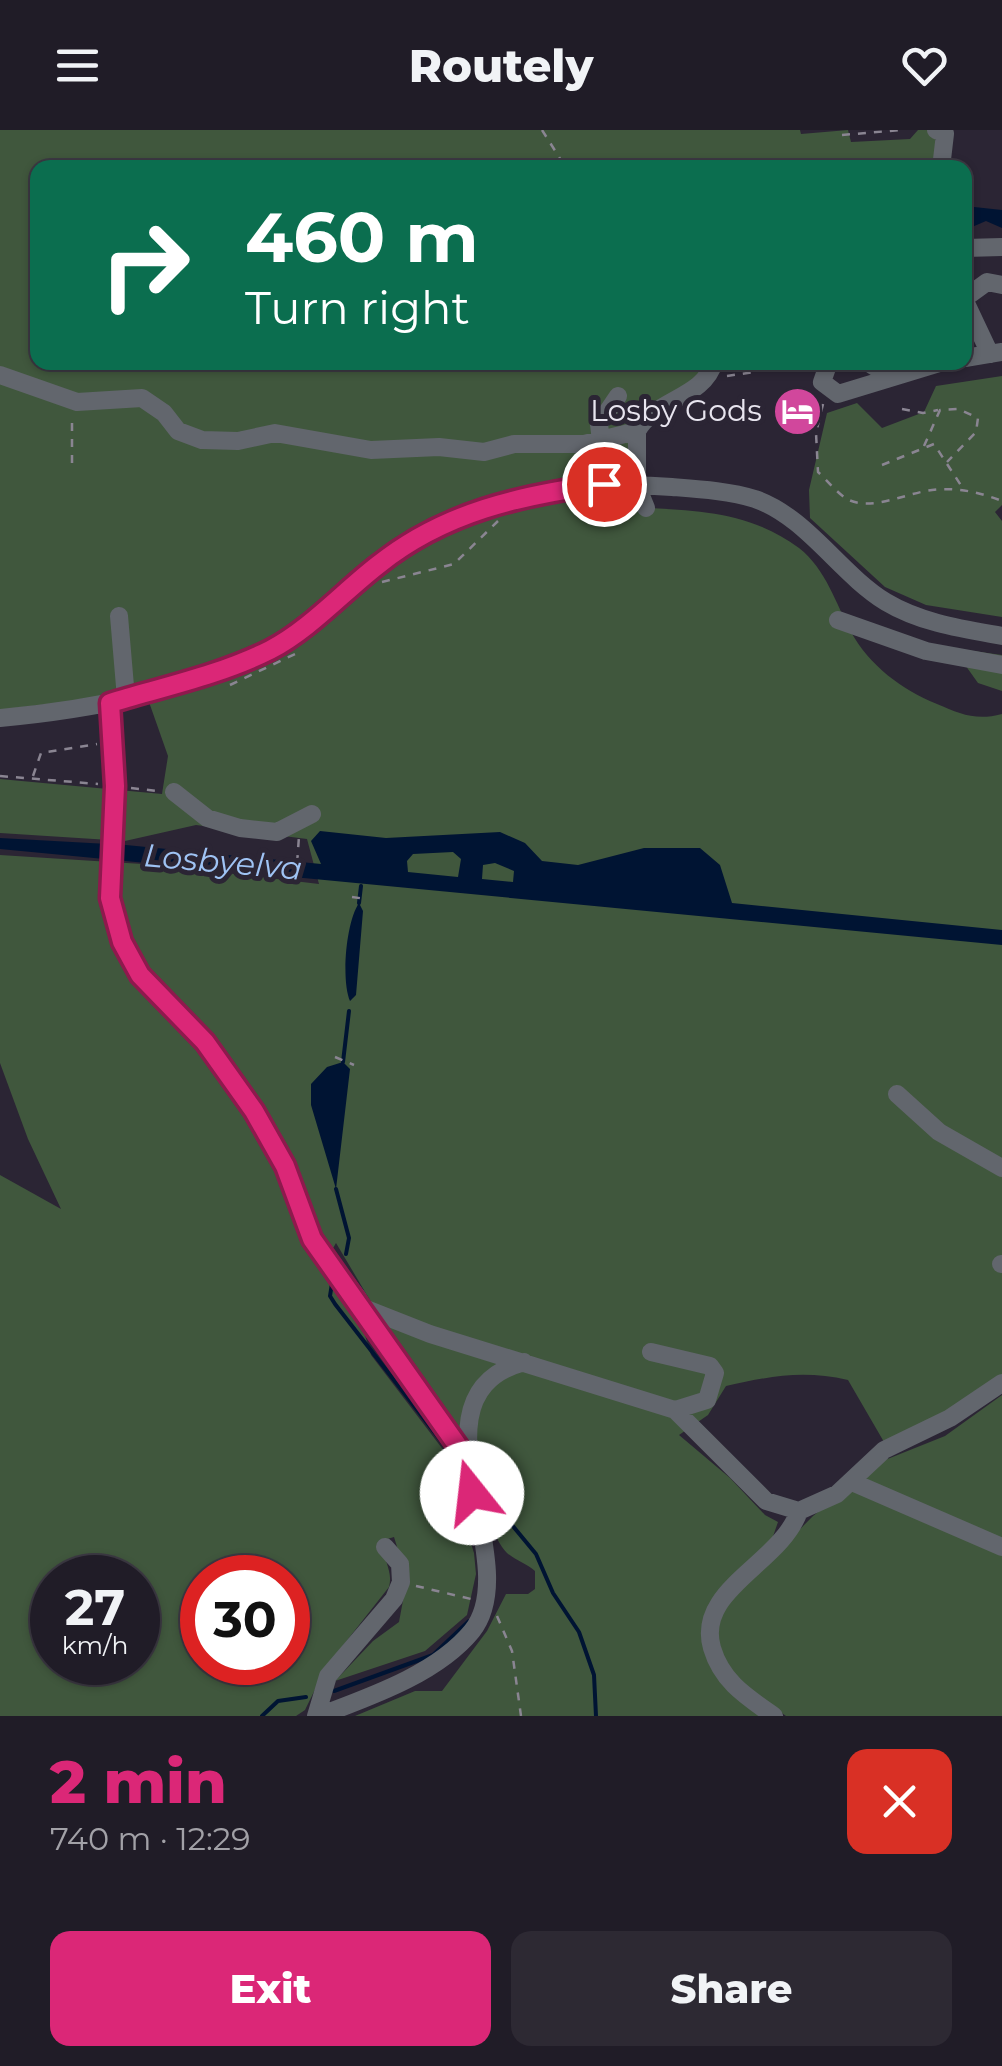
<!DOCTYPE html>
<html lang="en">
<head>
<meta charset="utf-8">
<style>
  :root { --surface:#201c27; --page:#2d2933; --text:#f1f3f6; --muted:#a2a1a7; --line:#3d3a44; --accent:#db2777 }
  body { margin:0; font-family:Montserrat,sans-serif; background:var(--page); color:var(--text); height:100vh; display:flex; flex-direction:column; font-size:38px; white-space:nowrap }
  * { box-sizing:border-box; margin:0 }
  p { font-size:32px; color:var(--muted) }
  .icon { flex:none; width:55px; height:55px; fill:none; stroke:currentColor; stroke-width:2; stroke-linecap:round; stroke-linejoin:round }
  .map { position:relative; height:1586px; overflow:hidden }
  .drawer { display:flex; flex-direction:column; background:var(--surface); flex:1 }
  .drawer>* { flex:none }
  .top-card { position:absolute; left:30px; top:30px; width:942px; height:210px; border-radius:20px; box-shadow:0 2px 8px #0004,0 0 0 2px var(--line); background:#0b6e4f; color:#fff; overflow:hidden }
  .speed { position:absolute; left:30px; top:1425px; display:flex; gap:20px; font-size:50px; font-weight:700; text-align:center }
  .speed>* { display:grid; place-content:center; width:130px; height:130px; border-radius:50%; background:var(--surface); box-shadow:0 2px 8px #0004,0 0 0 2px var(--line); line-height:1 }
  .speed small { font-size:25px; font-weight:400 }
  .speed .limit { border:15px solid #d22; background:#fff; color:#111 }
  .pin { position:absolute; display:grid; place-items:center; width:85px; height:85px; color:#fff; margin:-42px; border:5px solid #fff; border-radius:50%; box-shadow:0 2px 10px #0007 }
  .me { position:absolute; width:110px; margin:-55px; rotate:344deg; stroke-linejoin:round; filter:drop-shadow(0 0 8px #0008) }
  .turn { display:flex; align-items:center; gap:35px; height:210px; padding:0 50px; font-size:45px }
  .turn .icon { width:130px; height:130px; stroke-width:2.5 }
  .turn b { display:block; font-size:70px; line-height:85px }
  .round { display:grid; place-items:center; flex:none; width:105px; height:105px; border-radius:20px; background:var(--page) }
  .head { display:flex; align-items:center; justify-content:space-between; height:170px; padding:0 50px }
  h1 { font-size:60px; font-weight:800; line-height:75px; color:var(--accent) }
  .primary-button { display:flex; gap:20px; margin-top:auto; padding:20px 50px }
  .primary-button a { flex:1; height:115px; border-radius:20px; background:var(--accent); color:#fff; font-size:40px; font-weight:800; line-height:115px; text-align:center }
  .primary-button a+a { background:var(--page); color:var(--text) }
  header { display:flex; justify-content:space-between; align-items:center; height:130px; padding:0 50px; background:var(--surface); font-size:45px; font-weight:800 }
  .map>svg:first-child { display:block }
  .green { fill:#40573d; fill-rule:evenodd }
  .water { fill:#001433; fill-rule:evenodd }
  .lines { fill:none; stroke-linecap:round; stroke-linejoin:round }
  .stream { stroke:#001433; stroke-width:4 }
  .path { stroke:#8a8592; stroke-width:2.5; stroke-dasharray:8 8; stroke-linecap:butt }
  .minor { stroke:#62666d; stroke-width:18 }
  .route-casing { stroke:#8e194d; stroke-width:25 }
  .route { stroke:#db2777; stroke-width:18 }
  .labels { text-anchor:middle; stroke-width:10; stroke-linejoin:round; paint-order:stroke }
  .poi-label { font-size:30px; fill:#e8e5ef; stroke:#2b2534; text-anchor:end }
  .water-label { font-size:32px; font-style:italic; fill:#9fc3f4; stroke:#2b2534 }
</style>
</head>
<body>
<header><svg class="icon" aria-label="menu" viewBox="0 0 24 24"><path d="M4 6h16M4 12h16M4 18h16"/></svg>Routely<svg class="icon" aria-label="heart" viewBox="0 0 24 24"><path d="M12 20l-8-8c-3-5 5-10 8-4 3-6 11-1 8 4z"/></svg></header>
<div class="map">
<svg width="1002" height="1586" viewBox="0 0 1002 1586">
  <rect width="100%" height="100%" fill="#2b2534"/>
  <!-- green -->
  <path class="green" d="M0 0H800L801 4 848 0 851 12 910 9 918 0H935L937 38H38V232L708 233 697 257 646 282 631 317 625 377C687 380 747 379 799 418 826 439 836 474 851 502 869 535 902 560 937 574 960 584 976 591 1002 584V1247L936 1292 884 1312 848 1250C804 1240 770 1246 726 1256L708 1285 679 1305 730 1348 765 1385 778 1392 770 1415 704 1505 766 1586H355L415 1561H442L487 1501 506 1464H528L535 1459V1441C527 1434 515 1430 507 1423 490 1405 487 1375 488 1352L405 1229 336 1113 320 1141 327 1139 362 1195 371 1225 454 1334V1360L474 1423 476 1444 467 1485 425 1521 335 1551 373 1511 399 1492 407 1449 394 1407 384 1410C380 1428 394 1439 389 1457L326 1537 305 1580 296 1586H0V1045L61 1079 28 1009 0 933V725L158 735 319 754 307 709 196 695 125 711 0 703V649L162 664 168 626 143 555 90 569 0 580ZM52 1448H138V1532H52ZM202 1448H288V1532H202Z
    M1002 246V375L995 382 1002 391V487L926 475 885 457 810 388 809 360 827 283 857 273 882 298 924 282 936 256Z
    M966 520 1002 525V561L978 553 963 532Z
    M1002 1265V1586H786L734 1549 718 1519 716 1484 813 1386 880 1332 945 1306Z"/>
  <!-- water -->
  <path class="water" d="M965 76 1002 80V98L986 91 965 100Z
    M320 701 386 708 500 702 525 713 542 731 578 735 644 718H700L720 735 732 773 1002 800V815L0 719V708L126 715 321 734 311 711ZM453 722 461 729 458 747 408 742 407 731 413 724ZM495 733 514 741 513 752 482 749 483 735Z
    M359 773 363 781 356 865 350 871C341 850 346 792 359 773Z
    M343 932 350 939 336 1059 311 975V954L327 937Z"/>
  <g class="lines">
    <!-- stream -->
    <path class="stream" d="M359 773 361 756
      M343 932 349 881
      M336 1059 349 1108 346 1124
      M333 1147 330 1166 335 1174 449 1321
      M460 1335 456 1355 474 1407
      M483 1360 536 1424 553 1463 579 1502 594 1545 596 1586
      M334 1561 433 1525 469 1491
      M262 1586 278 1571 306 1567"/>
    <!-- path -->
    <path class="path" d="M542 0 566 38
      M842 5 901 0
      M727 246 754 242V232
      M823 274 816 303 818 342C827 350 837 363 847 369 871 382 906 363 932 360 956 357 979 362 1002 371
      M902 279 923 283 938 280
      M924 316 940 280 958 279 978 288 976 302 947 332
      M72 333V285
      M882 335 934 314 964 360
      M382 452 454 434 498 391
      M230 555 295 524
      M0 646 98 654
      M33 646 41 623 97 614
      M131 658 158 661
      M296 749 299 706
      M352 767 366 769
      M335 927 354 935
      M416 1456 471 1469
      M497 1486 512 1521 521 1586"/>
    <!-- minor -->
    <path class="minor" d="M936 0 945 4 941 38
      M965 118 1002 117
      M965 168 987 152 1002 155
      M965 171 990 224
      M965 228 1002 222
      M829 232 822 252 838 264 943 232
      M867 232 889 246
      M0 245 77 272 142 268 164 283 178 301 202 310 238 311 275 303 371 320 439 317 484 322 514 314H584L637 301
      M601 311 599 294 618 266
      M646 378 637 356V301C655 269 704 268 714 232
      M119 486 126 568
      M838 490 926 521 1002 535
      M110 573 115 656 110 768 121 812 140 845 223 935 267 1001 313 1109 358 1168 385 1217 468 1333
      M0 588C87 580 193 561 271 519 311 498 344 462 378 434 461 369 569 349 672 357 698 359 730 361 755 369 807 387 840 444 886 472 921 493 963 499 1002 506
      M174 662 207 688 240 698 277 702 312 684
      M897 964 939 1002 1002 1038
      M1001 1134H1002
      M364 1178 430 1204 675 1280 707 1270 715 1243 710 1236 651 1222
      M675 1280 766 1371 799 1381 837 1364 884 1320 950 1288 1002 1253
      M852 1352 1002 1417
      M316 1586 328 1546 394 1469 401 1452 400 1434 385 1417
      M319 1586C369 1567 437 1544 472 1501 528 1431 401 1266 524 1232
      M774 1586C747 1567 722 1552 712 1518 695 1459 781 1434 799 1381"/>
  </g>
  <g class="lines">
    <defs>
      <path id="route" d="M472 1363 462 1322 312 1109 285 1036 254 981 205 912 140 845 122 812 110 768 115 656 110 573C163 557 220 545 270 520 309 500 343 462 378 435 444 382 521 365 604 354"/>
    </defs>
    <!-- route casing -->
    <use href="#route" class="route-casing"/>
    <!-- route -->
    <use href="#route" class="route"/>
  </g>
  <!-- icons -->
  <defs>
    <symbol id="hotel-disc" viewBox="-11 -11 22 22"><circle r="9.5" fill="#d1479c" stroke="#2b2534"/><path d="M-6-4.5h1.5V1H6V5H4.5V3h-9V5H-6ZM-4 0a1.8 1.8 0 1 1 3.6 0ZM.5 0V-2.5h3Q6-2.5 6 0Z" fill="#fff"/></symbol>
  </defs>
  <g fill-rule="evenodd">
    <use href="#hotel-disc" x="770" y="254" width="55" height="55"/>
  </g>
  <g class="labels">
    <!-- poi labels -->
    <g class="poi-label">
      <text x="762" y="291">Losby Gods</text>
    </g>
    <!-- water labels -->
    <g class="water-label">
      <text transform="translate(223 732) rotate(5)" y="11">Losbyelva</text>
    </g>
  </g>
</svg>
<div class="speed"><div>27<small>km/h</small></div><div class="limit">30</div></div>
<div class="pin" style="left:604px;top:354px;background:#d93025"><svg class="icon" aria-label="arrive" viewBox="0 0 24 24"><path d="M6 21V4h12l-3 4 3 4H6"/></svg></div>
<svg class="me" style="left:472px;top:1363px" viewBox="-20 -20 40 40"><circle r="19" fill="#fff"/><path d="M0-13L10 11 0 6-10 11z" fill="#db2777"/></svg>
<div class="top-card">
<div class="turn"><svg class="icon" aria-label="right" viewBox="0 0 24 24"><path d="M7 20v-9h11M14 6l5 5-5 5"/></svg><div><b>460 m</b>Turn right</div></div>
</div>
</div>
<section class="drawer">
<div class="head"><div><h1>2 min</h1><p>740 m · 12:29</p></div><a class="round" style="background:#d93025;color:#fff"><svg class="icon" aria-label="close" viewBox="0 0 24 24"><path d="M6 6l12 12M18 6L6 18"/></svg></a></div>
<div class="primary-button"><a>Exit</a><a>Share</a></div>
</section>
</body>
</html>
